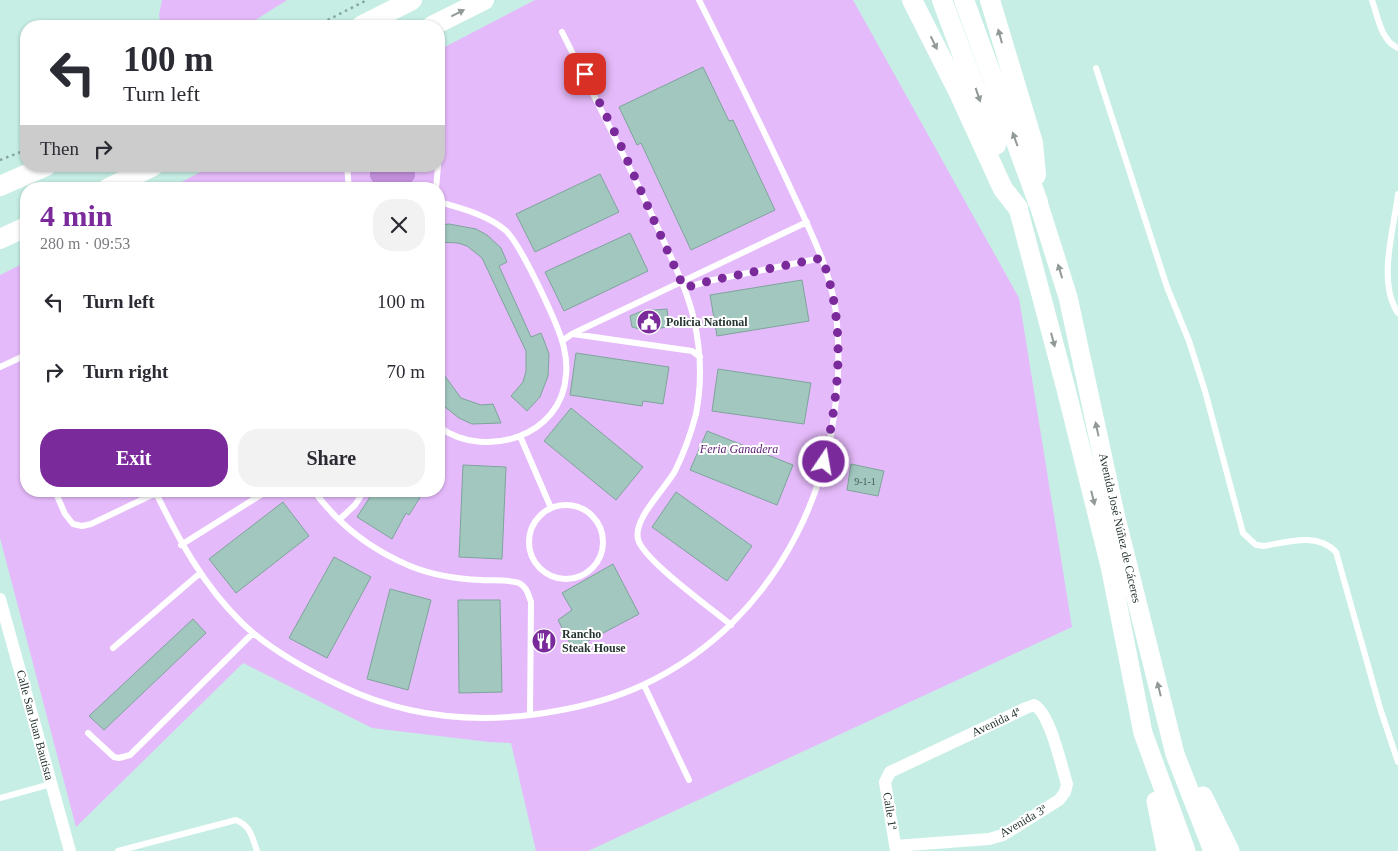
<!DOCTYPE html>
<html lang="en">
<head>
<meta charset="utf-8">
<style>
  :root { --surface:#fff; --page:#f2f2f3; --text:#2b2b33; --muted:#7c7c81; --accent:#7a2a9b }
  body { margin:0; font-family:Georgia,serif; background:var(--page); color:var(--text); height:100vh; display:flex; flex-direction:column; font-size:19px; white-space:nowrap }
  * { box-sizing:border-box; margin:0 }
  p { font-size:16px; color:var(--muted) }
  .icon { flex:none; width:28px; height:28px; fill:none; stroke:currentColor; stroke-width:2; stroke-linecap:round; stroke-linejoin:round }
  .map { position:relative; flex:1; overflow:hidden }
  .drawer { position:absolute; left:20px; top:182px; width:425px; height:315px; display:flex; flex-direction:column; background:var(--surface); border-radius:20px; box-shadow:0 1px 4px #0004 }
  .drawer>* { flex:none }
  .top-card { position:absolute; left:20px; top:20px; width:425px; height:152px; border-radius:20px; box-shadow:0 1px 4px #0004; background:#fff; color:var(--text); overflow:hidden }
  .pin { position:absolute; display:grid; place-items:center; width:42px; height:42px; color:#fff; margin:-21px; border-radius:10px; box-shadow:0 2px 8px #0006 }
  .me { position:absolute; width:55px; margin:-28px; rotate:12deg; stroke-linejoin:round; filter:drop-shadow(0 0 4px #0008) }
  .turn { display:flex; align-items:center; gap:18px; height:105px; padding:0 20px; font-size:22px }
  .turn .icon { width:65px; height:65px; stroke-width:2.5 }
  .turn b { display:block; font-size:35px; line-height:42px }
  .then { display:flex; align-items:center; height:48px; padding:0 20px; background:#0003; gap:10px; font-size:19px }
  .round { display:grid; place-items:center; flex:none; width:52px; height:52px; border-radius:20px; background:var(--page) }
  .summary { display:flex; align-items:center; justify-content:space-between; height:85px; padding:0 20px }
  h1 { font-size:30px; font-weight:800; line-height:38px; color:var(--accent) }
  .cta { display:flex; gap:10px; margin-top:auto; padding:10px 20px }
  .cta a { flex:1; height:58px; border-radius:20px; background:var(--accent); color:#fff; font-size:20px; font-weight:800; line-height:58px; text-align:center }
  .cta a+a { background:var(--page); color:var(--text) }
  ul { padding:0; list-style:none }
  li { display:flex; align-items:center; gap:15px; height:70px; padding:0 20px }
  li div { flex:1 }
  li b { display:block; font-size:19px }
  li em { font-style:normal }
  .map>svg:first-child { display:block }
  .green { fill:#e5bafa }
  .water { fill:#c28fdb }
  .building { fill:#a1c7bf; stroke:#7ea49c }
  .lines { fill:none; stroke-linecap:round; stroke-linejoin:round }
  .path { stroke:#87a59e; stroke-width:2.5; stroke-dasharray:2.5 4; stroke-linecap:butt }
  .service { stroke:#fff; stroke-width:6 }
  .minor { stroke:#fff; stroke-width:12 }
  .primary { stroke:#fff; stroke-width:19 }
  .trunk { stroke:#fff; stroke-width:20 }
  .oneway { fill:#929a98 }
  .route { stroke:#7a2a9b; stroke-width:9; stroke-dasharray:0 16.2 }
  .labels { text-anchor:middle; stroke-width:4; stroke-linejoin:round; paint-order:stroke }
  .number-label { font-size:10px; fill:#455a55 }
  .poi-label { font-size:12px; font-weight:bold; fill:#263532; stroke:#fff; text-anchor:start }
  .park-label { font-size:12px; font-style:italic; fill:#5a1a73; stroke:#fff }
  .street-label { font-size:12px; fill:#263532; stroke:#fff }
</style>
</head>
<body>
<div class="map">
<svg width="1398" height="851" viewBox="0 0 1398 851">
  <rect width="100%" height="100%" fill="#c6eee5"/>
  <!-- green -->
  <path class="green" d="M162 0H287L246 26H161L159 15Z
    M535 0H853L1019 298 1072 627 588 851H536L511 743 489 742 372 728 243 663 76 827 0 538V275L26 262V491H439V189H168L212 166H439V50Z"/>
  <!-- water -->
  <path class="water" d="M370 166H415V177L407 189H377L370 177Z"/>
  <!-- building -->
  <path class="building" d="M703 67 729 121 733 120 775 210 691 250 641 143 637 145 619 107Z
    M600 174 619 212 535 252 516 214Z
    M449 224 476 229 487 235 501 248 507 262 499 266 531 337 541 333 545 343 549 354 548 376 540 397 527 411 511 396 523 382 526 371V351L482 258 467 246 458 243 440 242 439 225Z
    M630 233 648 271 564 311 545 272Z
    M802 280 809 321 717 336 710 295Z
    M667 309 669 327 643 330 632 327 630 316 642 311Z
    M576 353 669 367 663 404 643 401 642 406 570 395Z
    M439 368 461 398 481 405 493 404 501 423 472 424 459 418 445 407 439 399Z
    M718 369 811 383 804 424 712 411Z
    M571 408 643 467 616 500 544 441Z
    M707 431 793 465 777 505 690 470Z
    M851 464 884 471 878 496 847 490Z
    M463 465 506 467 502 559 459 557Z
    M374 491H424L409 515 406 513 392 539 357 517Z
    M676 492 752 546 727 581 652 527Z
    M283 502 309 536 236 593 209 559Z
    M334 557 371 577 327 658 289 638Z
    M613 564 639 614 573 649 558 620 572 610 562 593Z
    M390 589 431 600 408 690 367 679Z
    M458 600H500L502 692 459 693Z
    M193 619 206 633 104 730 89 716Z"/>
  <g class="lines">
    <!-- path -->
    <path class="path" d="M316 26 367 0
      M0 160 26 150"/>
    <!-- service -->
    <path class="service" d="M1372 0C1378 17 1381 41 1398 48
      M562 32C594 96 627 160 657 226 670 256 687 288 694 320 701 351 702 383 696 414 691 433 684 453 675 471 665 489 633 519 638 539 642 559 712 609 731 625
      M1096 68 1167 287 1189 341 1205 391 1243 533 1256 545 1264 546C1288 542 1317 532 1336 552L1380 708 1398 762
      M439 129 442 128
      M347 166 349 189
      M436 189 438 166
      M1398 194C1394 229 1377 282 1398 313
      M439 202C460 208 488 215 505 230 520 242 560 328 564 348 566 357 567 366 566 375 562 437 485 460 439 427
      M684 288 713 280 822 258
      M573 334 692 351 700 357
      M562 341 572 334 807 222
      M0 367 26 355
      M520 436 551 508
      M55 491 65 514 73 524 82 526 91 524 156 493
      M155 491C179 540 203 585 242 623 270 650 307 670 341 686 401 715 464 723 530 715 569 710 607 702 643 685 781 620 849 471 837 324 834 275 810 231 790 187 761 124 730 62 699 0
      M314 491C338 524 372 550 410 566 432 575 456 579 481 580 492 581 508 579 519 583 527 587 528 594 531 602L530 715
      M529 542a37 37 0 1 1 74 0a37 37 0 1 1-74 0Z
      M340 519 355 505 364 491
      M181 545 267 491
      M113 648 199 574
      M644 685 689 780
      M88 733 114 757 119 758 130 755 253 633
      M0 798 51 784
      M118 851 236 820C251 826 252 837 257 851"/>
    <!-- minor -->
    <path class="minor" d="M0 599 70 851
      M895 846 989 839 1003 835 1059 800 1065 792 1067 784C1061 765 1050 713 1034 705L1026 708 890 772 885 782 896 851"/>
    <!-- primary -->
    <path class="primary" d="M1038 202 1068 297 1115 514 1175 754 1213 851
      M1018 208 1066 389 1110 566 1143 733 1186 851
      M1203 796 1230 851
      M1156 801 1166 851"/>
    <!-- trunk -->
    <path class="trunk" d="M912 0 959 93 1003 189 1018 208
      M942 0 996 145
      M964 0 1038 202
      M990 0 1033 143 1036 175
      M361 26 412 0
      M432 26 484 0
      M0 186 46 166
      M107 189 153 166
      M0 239 26 227"/>
  </g>
  <!-- one-way arrows -->
  <defs><path id="oneway-solid" d="M-6-.8H1V-3.2L6.5 0L1 3.2V.8H-6Z" transform="scale(1.25)"/></defs>
  <g class="oneway">
    <use href="#oneway-solid" transform="translate(458 13) rotate(-27)"/>
    <use href="#oneway-solid" transform="translate(1000 36) rotate(-105)"/>
    <use href="#oneway-solid" transform="translate(934 43) rotate(64)"/>
    <use href="#oneway-solid" transform="translate(978 95) rotate(71)"/>
    <use href="#oneway-solid" transform="translate(1015 139) rotate(-110)"/>
    <use href="#oneway-solid" transform="translate(1060 271) rotate(-107)"/>
    <use href="#oneway-solid" transform="translate(1053 340) rotate(75)"/>
    <use href="#oneway-solid" transform="translate(1097 429) rotate(-102)"/>
    <use href="#oneway-solid" transform="translate(1093 498) rotate(76)"/>
    <use href="#oneway-solid" transform="translate(1159 689) rotate(-104)"/>
  </g>
  <g class="lines">
    <!-- route -->
    <path class="route" d="M585 74 617 137 684 288 713 280 822 258C847 325 839 394 824 462"/>
  </g>
  <!-- icons -->
  <defs>
    <symbol id="civic-disc" viewBox="-11 -11 22 22"><circle r="9.5" fill="#7a2a9b" stroke="#fff"/><path d="M-.6-6.5H3V-4.5H.6V-3L4-1V1h2V6H-6V1h2V-1L-.6-3ZM-1.2 2.5V6h2.4V2.5Z" fill="#fff"/></symbol>
    <symbol id="restaurant-disc" viewBox="-11 -11 22 22"><circle r="9.5" fill="#7a2a9b" stroke="#fff"/><path d="M-5-6h1v4h1v-4h1v4h1v-4h1v5L-1.5 .5V6h-2V.5L-5-1ZM5-6V6H3V1.5H1.5Q1.5-4 5-6Z" fill="#fff"/></symbol>
  </defs>
  <g fill-rule="evenodd">
    <use href="#civic-disc" x="635" y="308" width="28" height="28"/>
    <use href="#restaurant-disc" x="530" y="627" width="28" height="28"/>
  </g>
  <g class="labels">
    <!-- number labels -->
    <g class="number-label">
      <text x="865" y="485">9-1-1</text>
    </g>
    <!-- poi labels -->
    <g class="poi-label">
      <text x="666" y="326">Policia National</text>
      <text x="562" y="638">Rancho<tspan x="562" dy="14">Steak House</tspan></text>
    </g>
    <!-- park labels -->
    <g class="park-label">
      <text x="739" y="453">Feria Ganadera</text>
    </g>
    <!-- street labels -->
    <g class="street-label">
      <text transform="translate(1120 528) rotate(77)" y="4">Avenida José Núñez de Cáceres</text>
      <text transform="translate(996 722) rotate(-25)" y="4">Avenida 4ª</text>
      <text transform="translate(35 725) rotate(75)" y="4">Calle San Juan Bautista</text>
      <text transform="translate(890 811) rotate(81)" y="4">Calle 1ª</text>
      <text transform="translate(1023 821) rotate(-30)" y="4">Avenida 3ª</text>
    </g>
  </g>
</svg>
<div class="pin" style="left:585px;top:74px;background:#d93025"><svg class="icon" aria-label="arrive" viewBox="0 0 24 24"><path d="M6 21V4h12l-3 4 3 4H6"/></svg></div>
<svg class="me" style="left:824px;top:462px" viewBox="-20 -20 40 40"><circle r="17" fill="#7a2a9b" stroke="#fff" stroke-width="3"/><path d="M0-11L8 9 0 5-8 9z" fill="#fff"/></svg>
<div class="top-card">
<div class="turn"><svg class="icon" aria-label="left" viewBox="0 0 24 24"><path d="M17 20v-9H6M10 6l-5 5 5 5"/></svg><div><b>100 m</b>Turn left</div></div>
<div class="then">Then<svg class="icon" aria-label="right" viewBox="0 0 24 24"><path d="M7 20v-9h11M14 6l5 5-5 5"/></svg></div>
</div>
<section class="drawer">
<div class="summary"><div><h1>4 min</h1><p>280 m · 09:53</p></div><a class="round"><svg class="icon" aria-label="close" viewBox="0 0 24 24"><path d="M6 6l12 12M18 6L6 18"/></svg></a></div>
<ul>
<li><svg class="icon" aria-label="left" viewBox="0 0 24 24"><path d="M17 20v-9H6M10 6l-5 5 5 5"/></svg><div><b>Turn left</b></div><em>100 m</em></li>
<li><svg class="icon" aria-label="right" viewBox="0 0 24 24"><path d="M7 20v-9h11M14 6l5 5-5 5"/></svg><div><b>Turn right</b></div><em>70 m</em></li>
</ul>
<div class="cta"><a>Exit</a><a>Share</a></div>
</section>
</div>
</body>
</html>
